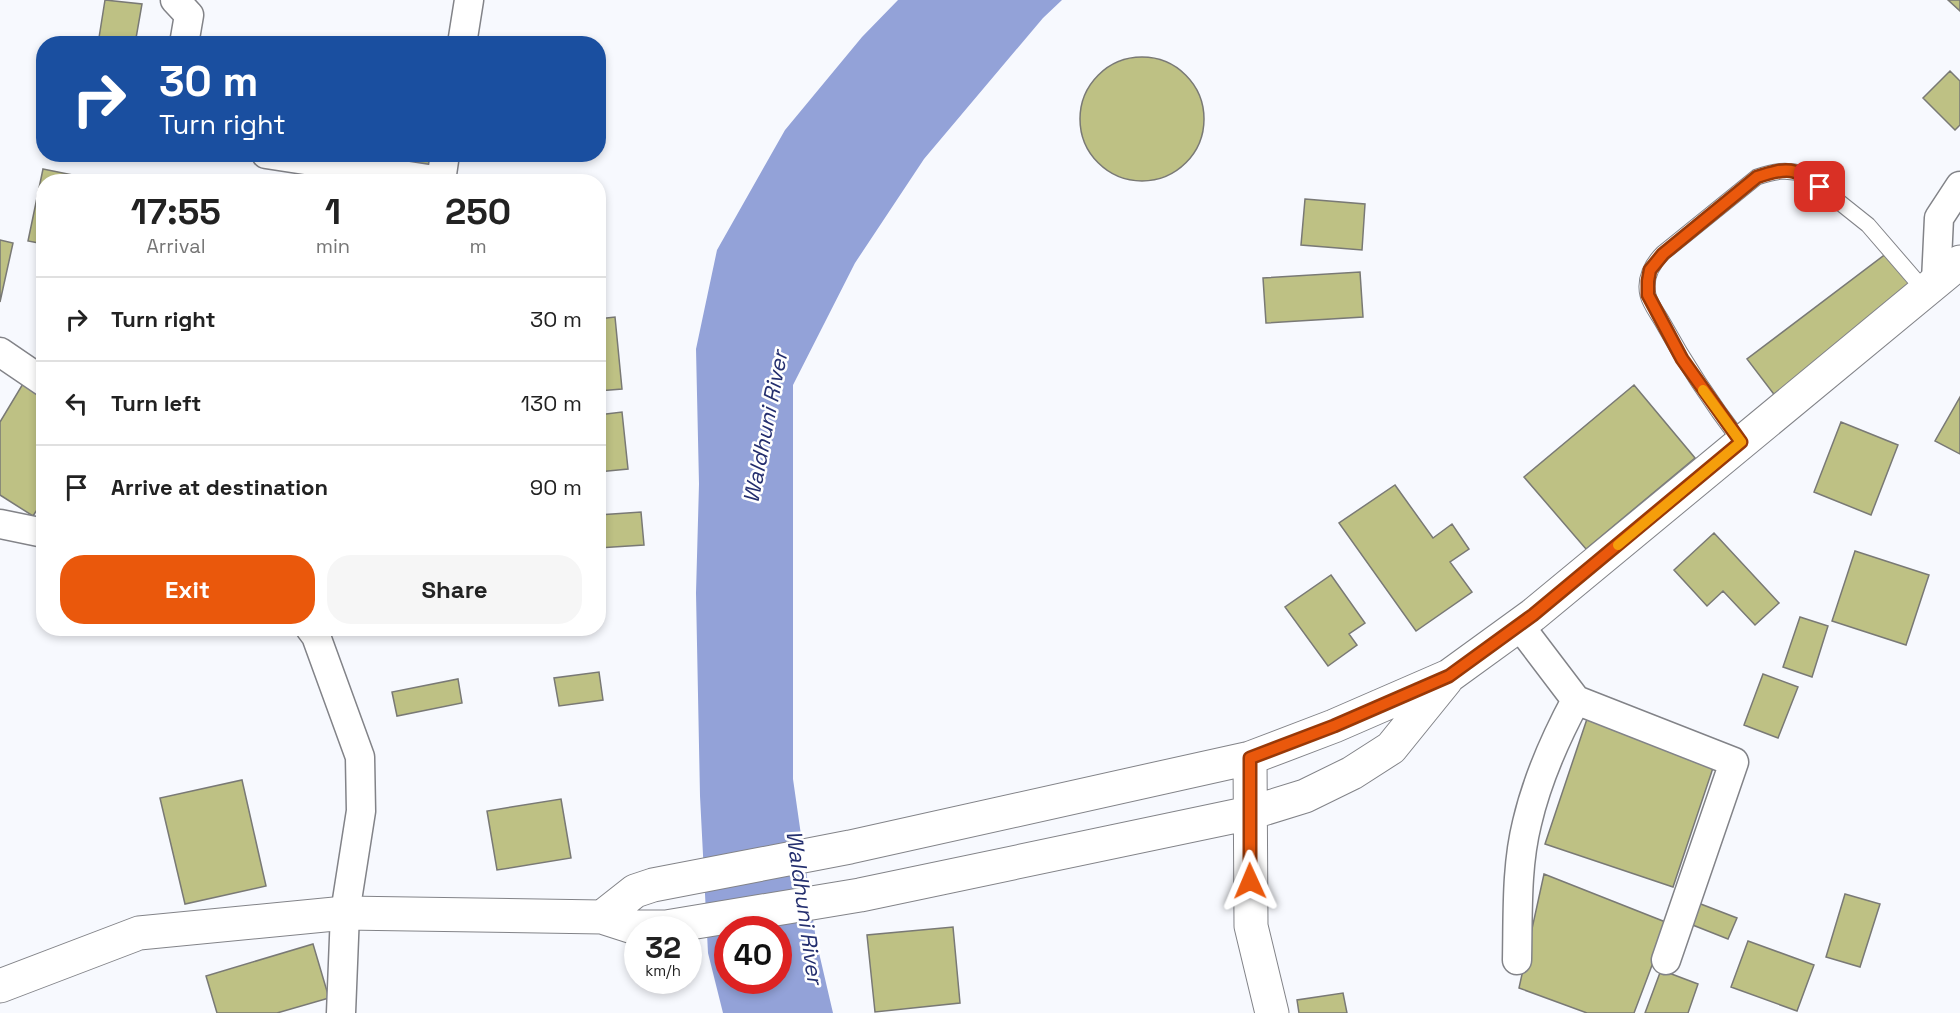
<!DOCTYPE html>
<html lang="en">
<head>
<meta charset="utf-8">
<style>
  :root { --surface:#fff; --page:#f6f6f6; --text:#222; --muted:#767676; --line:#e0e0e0; --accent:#ea580c }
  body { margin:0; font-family:"Space Grotesk",sans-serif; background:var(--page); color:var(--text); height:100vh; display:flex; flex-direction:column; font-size:22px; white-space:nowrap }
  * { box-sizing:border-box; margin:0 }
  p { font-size:20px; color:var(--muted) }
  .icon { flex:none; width:33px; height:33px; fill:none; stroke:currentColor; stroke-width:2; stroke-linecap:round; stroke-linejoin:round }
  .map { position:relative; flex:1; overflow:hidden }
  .details { position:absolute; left:36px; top:174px; width:570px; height:462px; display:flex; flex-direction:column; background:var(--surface); border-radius:24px; box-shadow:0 3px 9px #0003 }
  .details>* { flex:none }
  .top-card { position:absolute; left:36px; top:36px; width:570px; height:126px; border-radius:24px; box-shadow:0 3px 9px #0003; background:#1a4fa0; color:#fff; overflow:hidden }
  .speed { position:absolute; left:624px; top:916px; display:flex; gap:12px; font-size:30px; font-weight:700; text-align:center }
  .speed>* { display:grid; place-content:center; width:78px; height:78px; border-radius:50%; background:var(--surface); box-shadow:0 3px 9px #0003; line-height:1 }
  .speed small { font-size:15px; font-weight:400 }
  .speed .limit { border:9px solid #d22; background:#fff; color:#111 }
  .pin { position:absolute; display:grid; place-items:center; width:51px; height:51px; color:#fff; margin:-26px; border-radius:12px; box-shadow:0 3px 9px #0006 }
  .me { position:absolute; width:66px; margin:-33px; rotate:359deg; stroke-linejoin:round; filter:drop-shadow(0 0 4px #0008) }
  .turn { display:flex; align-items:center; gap:21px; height:126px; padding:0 24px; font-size:27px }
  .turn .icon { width:78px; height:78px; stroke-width:2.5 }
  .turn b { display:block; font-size:42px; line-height:51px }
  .eta { display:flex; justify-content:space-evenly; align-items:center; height:102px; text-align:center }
  .eta b { font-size:36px; font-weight:800; line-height:42px }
  .primary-button { display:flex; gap:12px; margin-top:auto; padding:12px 24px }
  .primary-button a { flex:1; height:69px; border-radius:24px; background:var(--accent); color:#fff; font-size:24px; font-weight:800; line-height:69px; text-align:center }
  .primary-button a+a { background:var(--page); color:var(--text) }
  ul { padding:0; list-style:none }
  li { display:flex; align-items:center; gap:18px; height:84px; padding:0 24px; border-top:2px solid var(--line) }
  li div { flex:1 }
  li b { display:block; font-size:22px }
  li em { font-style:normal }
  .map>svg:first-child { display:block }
  .water { fill:#93a2d8; fill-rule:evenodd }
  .building { fill:#bec184; stroke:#797975; stroke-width:1.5 }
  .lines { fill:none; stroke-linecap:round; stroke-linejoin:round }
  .lane-casing { stroke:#828388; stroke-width:17 }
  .street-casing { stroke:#828388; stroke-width:31 }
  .secondary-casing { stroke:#828388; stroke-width:35 }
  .lane { stroke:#fff; stroke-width:15 }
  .street { stroke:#fff; stroke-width:28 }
  .secondary { stroke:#fff; stroke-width:33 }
  .route-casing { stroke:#983908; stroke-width:15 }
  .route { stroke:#ea580c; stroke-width:10 }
  .slow { stroke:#f59e0b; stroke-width:10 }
  .labels { text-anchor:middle; stroke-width:5; stroke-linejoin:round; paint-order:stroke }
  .water-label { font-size:22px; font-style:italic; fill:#232e6e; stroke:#fff }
</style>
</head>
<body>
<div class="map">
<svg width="1960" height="1013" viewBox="0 0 1960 1013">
  <rect width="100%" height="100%" fill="#f7f9fe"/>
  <!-- water -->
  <path class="water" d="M898 0H1062L1043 18 924 159 855 263 793 385V779L816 940 833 1013H723L708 953 700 796 696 593 699 484 696 349 717 250 785 130 862 37ZM728 930H778V981H728Z"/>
  <!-- building -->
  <path class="building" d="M105 0 142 4 135 44H98Z
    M1948 0H1960V11Z
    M1080 119a62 62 0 1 1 124 0a62 62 0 1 1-124 0Z
    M1950 71 1960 81V125L1955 130 1923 98Z
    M388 154H431L427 171 387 163Z
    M312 166 337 171 335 182H309Z
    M43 169 88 178 87 182H44V244L28 241Z
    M1305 199 1365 204 1362 250 1301 245Z
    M0 240 13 243 0 302Z
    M1887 253 1916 291 1776 397 1747 359Z
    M1360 272 1363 317 1266 323 1263 278Z
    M615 317 622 389 598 391V319Z
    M24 382 44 395V499L33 516 0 495V422Z
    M1634 385 1695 458 1586 549 1524 477Z
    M1960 397V454L1935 441Z
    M622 412 628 469 598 472V415Z
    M1841 422 1898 445 1871 515 1814 492Z
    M1395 485 1433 538 1452 524 1469 549 1450 562 1472 592 1416 631 1339 523Z
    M641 512 644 545 598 548V515Z
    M1714 533 1779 603 1755 625 1723 591 1707 606 1674 570Z
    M1855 551 1929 575 1906 645 1832 621Z
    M1331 575 1365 623 1349 634 1357 645 1328 666 1285 607Z
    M1800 617 1828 626 1812 677 1783 667Z
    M599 672 603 700 559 706 554 678Z
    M1763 674 1798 687 1778 738 1744 725Z
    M458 679 462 703 397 716 392 692Z
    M1588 716 1716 759 1673 887 1545 844Z
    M242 780 266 886 185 904 160 798Z
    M561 799 571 858 497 870 487 811Z
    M1544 874 1668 923 1634 1013H1587L1519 988Z
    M1845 894 1880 904 1860 967 1826 957Z
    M1693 901 1737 918 1728 939 1685 922Z
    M953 927 960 1003 875 1012 867 935Z
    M1748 941 1814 965 1797 1011 1731 987Z
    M313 944 329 998 277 1013H217L206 976Z
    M1661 970 1698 984 1688 1013H1645Z
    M1343 993 1347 1013H1299L1297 1000Z"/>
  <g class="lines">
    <defs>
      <path id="lane" d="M1741 442C1712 404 1686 365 1663 323 1658 314 1650 304 1648 295 1644 279 1652 264 1663 253L1757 177C1774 171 1786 169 1804 174L1868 225 1925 291"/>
      <path id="street" d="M175 0 189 15 184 44
        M462 44 469 0
        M266 154 441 181 445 154
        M1936 281 1939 218 1960 186
        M0 352 44 382
        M0 524 44 533
        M1519 625 1576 700 1734 762 1666 960
        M310 628 316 636 360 757 361 811 345 913 341 1013
        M1517 960C1518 915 1516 867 1527 823 1537 780 1555 739 1576 700"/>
      <path id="secondary" d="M1250 758 1251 926 1272 1013
        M602 917 635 891 653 885 850 847 1250 758 1334 726 1449 676 1533 615 1960 262
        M0 986 139 933 345 913 602 917 633 927H666L860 895 1250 813 1305 796 1352 773 1391 748 1446 680"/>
    </defs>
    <!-- lane casing -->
    <use href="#lane" class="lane-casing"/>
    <!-- street casing -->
    <use href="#street" class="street-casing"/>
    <!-- secondary casing -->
    <use href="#secondary" class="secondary-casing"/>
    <!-- lane -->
    <use href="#lane" class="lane"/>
    <!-- street -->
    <use href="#street" class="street"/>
    <!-- secondary -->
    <use href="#secondary" class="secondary"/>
  </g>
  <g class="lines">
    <defs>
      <path id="route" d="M1250 881V758L1334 726 1449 676 1533 615 1741 442 1682 359 1648 295V281L1650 270 1663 254 1757 177C1787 167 1795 167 1820 187"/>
    </defs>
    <!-- route casing -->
    <use href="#route" class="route-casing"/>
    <!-- route -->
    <use href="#route" class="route"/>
    <!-- slow -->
    <path class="slow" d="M1618 545 1741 442 1703 390"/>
  </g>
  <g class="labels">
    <!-- water labels -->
    <g class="water-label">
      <text transform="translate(765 427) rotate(-79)" y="8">Waldhuni River</text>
      <text transform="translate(805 907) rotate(82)" y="8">Waldhuni River</text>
    </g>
  </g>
</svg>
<div class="speed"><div>32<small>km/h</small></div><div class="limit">40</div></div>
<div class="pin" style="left:1820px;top:187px;background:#d93025"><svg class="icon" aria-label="arrive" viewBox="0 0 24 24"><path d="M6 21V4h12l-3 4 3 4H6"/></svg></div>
<svg class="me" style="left:1250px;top:881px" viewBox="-20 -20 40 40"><path d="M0-17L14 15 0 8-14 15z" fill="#ea580c" stroke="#fff" stroke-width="4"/></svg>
<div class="top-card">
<div class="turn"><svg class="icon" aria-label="right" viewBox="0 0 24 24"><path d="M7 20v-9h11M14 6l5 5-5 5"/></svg><div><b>30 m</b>Turn right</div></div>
</div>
<section class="details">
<div class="eta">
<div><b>17:55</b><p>Arrival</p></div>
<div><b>1</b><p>min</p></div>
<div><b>250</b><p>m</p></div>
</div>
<ul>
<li><svg class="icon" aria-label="right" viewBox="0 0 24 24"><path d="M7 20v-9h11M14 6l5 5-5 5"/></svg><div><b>Turn right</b></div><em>30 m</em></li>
<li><svg class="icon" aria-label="left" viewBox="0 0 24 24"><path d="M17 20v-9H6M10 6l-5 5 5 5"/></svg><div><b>Turn left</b></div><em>130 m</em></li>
<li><svg class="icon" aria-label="arrive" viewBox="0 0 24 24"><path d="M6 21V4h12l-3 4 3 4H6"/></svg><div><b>Arrive at destination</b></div><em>90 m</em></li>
</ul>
<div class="primary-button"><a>Exit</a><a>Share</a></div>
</section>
</div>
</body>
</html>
